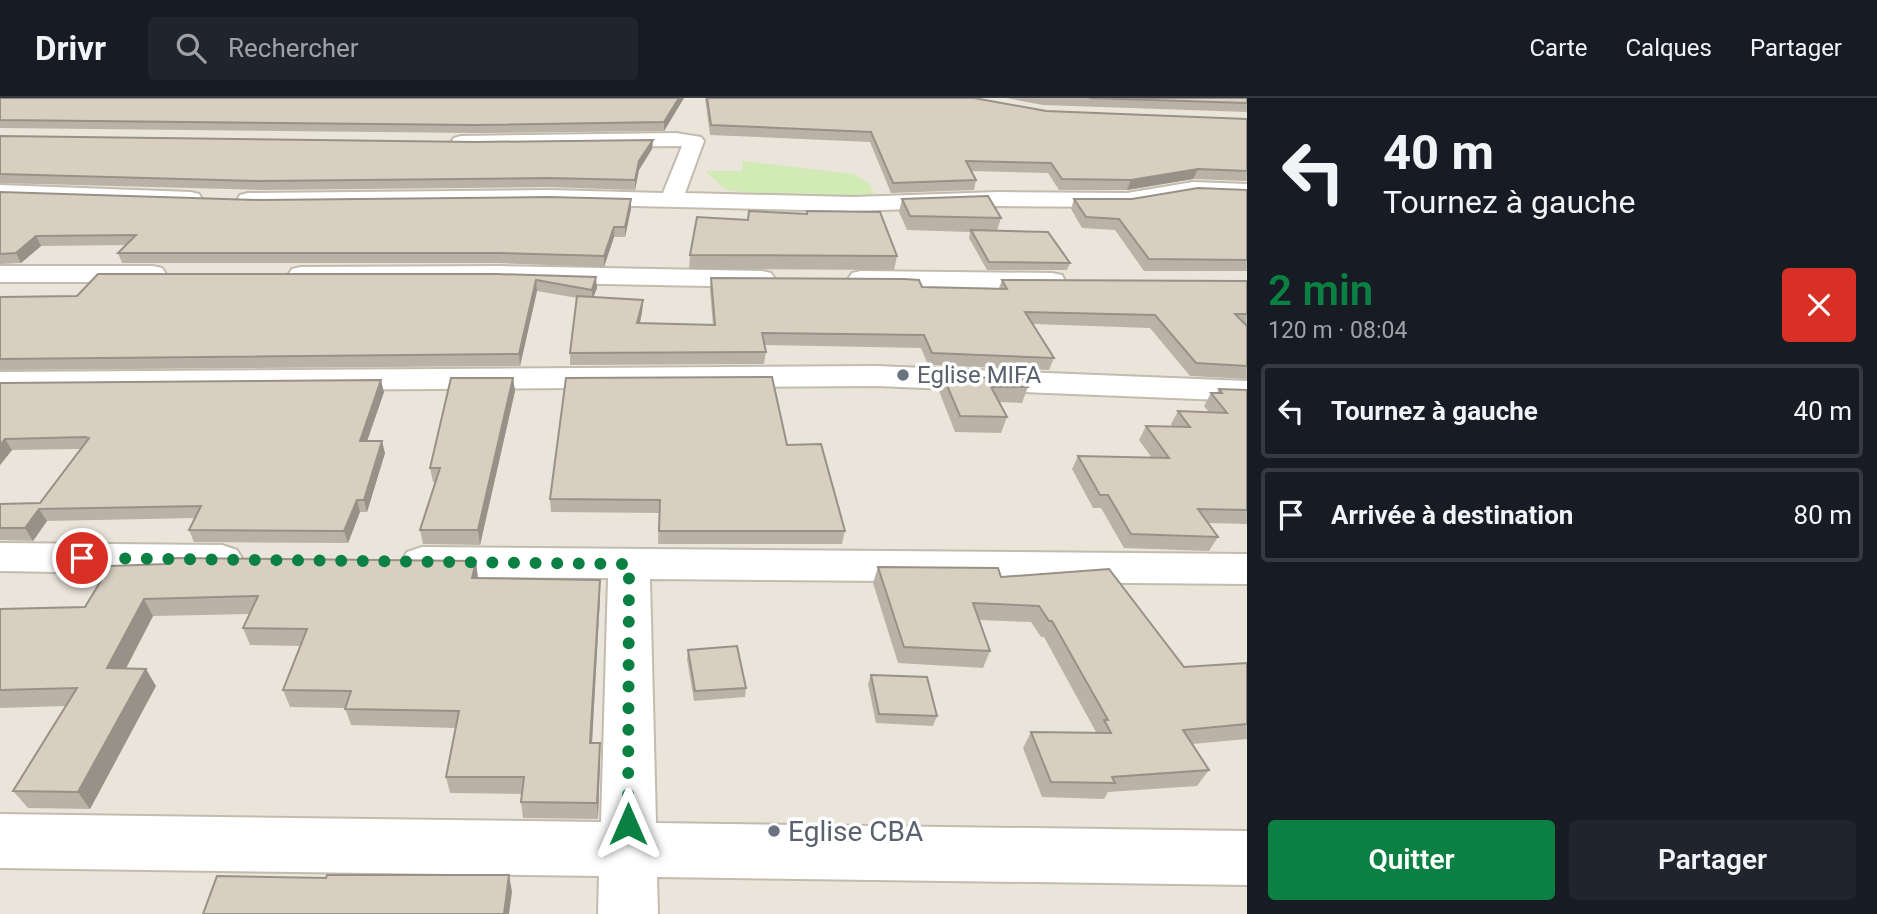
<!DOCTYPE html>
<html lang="fr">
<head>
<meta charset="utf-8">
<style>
  :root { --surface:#171b24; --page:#20242c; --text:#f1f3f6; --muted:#9ea1a6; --line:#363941; --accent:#0b8043 }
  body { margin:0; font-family:Roboto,sans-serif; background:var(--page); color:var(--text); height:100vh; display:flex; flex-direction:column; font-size:26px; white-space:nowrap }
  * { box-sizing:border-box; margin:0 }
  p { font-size:23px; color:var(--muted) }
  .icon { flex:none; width:38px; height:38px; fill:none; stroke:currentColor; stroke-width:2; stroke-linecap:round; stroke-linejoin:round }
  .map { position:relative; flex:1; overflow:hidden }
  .details { display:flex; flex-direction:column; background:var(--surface); width:630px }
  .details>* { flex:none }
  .hud { background:#171b24; color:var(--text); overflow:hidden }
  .pin { position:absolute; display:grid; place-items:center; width:60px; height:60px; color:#fff; margin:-30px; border:4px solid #fff; border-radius:50%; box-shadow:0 2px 7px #0007 }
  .me { position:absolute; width:77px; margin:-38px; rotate:0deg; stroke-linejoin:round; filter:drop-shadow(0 0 5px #0008) }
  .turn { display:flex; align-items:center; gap:24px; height:147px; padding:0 21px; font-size:32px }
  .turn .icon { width:91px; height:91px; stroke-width:2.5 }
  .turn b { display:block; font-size:49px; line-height:60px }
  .round { display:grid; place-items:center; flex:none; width:74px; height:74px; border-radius:7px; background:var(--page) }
  .head { display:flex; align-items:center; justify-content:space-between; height:119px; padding:0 21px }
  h1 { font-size:42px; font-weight:600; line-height:52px; color:var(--accent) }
  .action { display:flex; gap:14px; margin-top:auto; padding:14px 21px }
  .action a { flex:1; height:80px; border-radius:7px; background:var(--accent); color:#fff; font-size:28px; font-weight:600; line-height:80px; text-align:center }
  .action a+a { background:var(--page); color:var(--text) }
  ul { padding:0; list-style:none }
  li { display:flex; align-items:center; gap:21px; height:94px; margin:0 14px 10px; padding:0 7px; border:4px solid var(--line); border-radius:7px }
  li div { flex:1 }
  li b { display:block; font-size:26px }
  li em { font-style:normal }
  header { display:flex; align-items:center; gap:42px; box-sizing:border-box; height:98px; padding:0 35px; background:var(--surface); border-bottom:2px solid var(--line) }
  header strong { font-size:33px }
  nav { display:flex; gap:38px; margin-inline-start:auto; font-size:24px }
  .search { width:490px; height:63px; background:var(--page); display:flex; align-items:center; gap:18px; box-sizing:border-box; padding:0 24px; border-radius:7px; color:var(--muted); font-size:26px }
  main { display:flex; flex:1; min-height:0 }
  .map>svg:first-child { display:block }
  .residential { fill:#eae5da }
  .green { fill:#d2eab5 }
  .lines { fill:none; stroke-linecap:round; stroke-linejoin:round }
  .minor-casing { stroke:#c2bbae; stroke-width:4 }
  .minor { fill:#fff; fill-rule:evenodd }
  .wall { fill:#bab2a6 }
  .shaded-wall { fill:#979187 }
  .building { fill:#d8cfc1; stroke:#979187; stroke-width:2 }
  .route { stroke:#0b8043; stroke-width:12; stroke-dasharray:0 21.6 }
  .worship-dot { fill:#6b7280; stroke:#fff; stroke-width:2.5 }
  .labels { text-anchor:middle; stroke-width:7; stroke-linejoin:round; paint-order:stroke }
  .worship-label { font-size:24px; fill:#5b616d; stroke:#fff; text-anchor:start }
  .near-worship-label { font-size:28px; fill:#5b616d; stroke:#fff; text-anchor:start }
</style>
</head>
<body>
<header>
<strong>Drivr</strong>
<div class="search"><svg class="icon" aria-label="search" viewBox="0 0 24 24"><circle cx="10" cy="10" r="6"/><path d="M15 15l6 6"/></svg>Rechercher</div>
<nav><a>Carte</a><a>Calques</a><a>Partager</a></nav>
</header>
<main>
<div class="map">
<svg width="1247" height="816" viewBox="0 0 1247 816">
  <rect width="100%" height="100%" fill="#f6f3ec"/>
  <!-- residential -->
  <path class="residential" d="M0 0H1247V816H0Z"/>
  <!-- green -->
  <path class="green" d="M742 63 854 76 871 87 874 99 805 101 726 92 705 73H743Z"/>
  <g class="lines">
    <defs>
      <path id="minor" d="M676 35 701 39 704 43 685 95 853 99 998 94 1127 95 1193 84 1247 86V100L1193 98 1127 109 998 108 853 113 549 106 248 109 240 107 237 102 240 97 248 95 549 92 663 95 682 48 461 50 454 48 451 44 454 40 461 38Z
        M0 87 191 94 199 96 202 101 199 106 191 108 0 101Z
        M0 168H153L162 170 166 176 162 182 153 184H0Z
        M498 168 762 173 771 175 775 181 771 187 762 189 498 184 301 185 292 183 288 177 292 171 301 169Z
        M861 173 1052 175 1062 177 1065 183 1062 189 1052 191 861 189 852 187 848 181 852 175Z
        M876 268 1247 283V303L876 288 0 294V274Z
        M0 445 222 447 237 452 243 462 237 472 222 477 0 473Z
        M422 449 1247 456V486L650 481 656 725 1247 733V787L657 779 658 816H598L599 778 0 770V716L601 724 608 480 422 479 407 474 401 464 407 454Z"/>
    </defs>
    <!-- minor casing -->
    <use href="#minor" class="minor-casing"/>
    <!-- minor -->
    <use href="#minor" class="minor"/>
  </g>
  <!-- wall -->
  <path class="wall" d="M0 0H684L664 33 476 35 0 30Z
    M705 0H974L1046 13 1247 21V83L1193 81 1127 92H1059L1048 75 971 73 976 82 974 92 891 95 870 44 710 37Z
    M1006 0H1247V14L1043 7Z
    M0 38 475 44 653 42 652 51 639 72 635 92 549 89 263 92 0 85Z
    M1247 92V173H1144L1115 132 1082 130 1071 111 1074 101H1132Z
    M0 94 260 102 631 111 625 139H614L604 169 498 165H122L118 155 126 147 41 148 21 165 0 166Z
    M902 101 1001 120 997 133 1070 165 1067 172H987L969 140 970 134 907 132 899 114Z
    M807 113 897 158 894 172 689 171 690 157 748 122 806 116Z
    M497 176 597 190 593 199 643 202 642 214 640 225 713 227 710 192 711 180 922 189 999 190 1002 182 1247 183V281L1190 278 1150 230 1033 226 1054 260 1049 272 928 267 921 250 765 247 766 254 764 266 570 267V255L577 200 537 193 520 268 0 272V199L77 198Z
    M943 278 1028 289 1022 305 999 304 1007 319 1001 335 955 334 939 293Z
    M513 280 515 293 480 447 423 446 420 432 435 384H433L430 370Z
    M0 285 384 294 367 343 385 355 367 414H360L348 445 194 444 189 432 194 420 47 423 33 443 0 442V406L40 405 81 351 12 352 0 367Z
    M1219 291 1247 292V426L1208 425 1218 439 1209 453 1124 450 1101 410H1093L1072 371 1078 358 1152 360 1139 342 1146 328 1173 329 1171 326 1178 313 1209 314 1204 308 1211 295H1217Z
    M787 347 845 433 842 446H658L659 415 551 414 550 401Z
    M110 468 478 480 600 499 592 645H600V662L598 721 523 720 521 704 522 696 450 695 446 679 456 630 351 627 345 610 290 609 283 592 301 548 250 547 243 530 249 516 153 518 126 571 156 588 90 711 28 710 13 693 66 608 0 610V511L85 509Z
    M878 469 1001 479 1184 569 1247 565V641L1192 646 1209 672 1197 688 1108 694 1104 701 1042 699 1023 650 1031 634 1096 635V634L1044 539H1041L1031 524 979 522 990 553 983 570 898 565 873 485Z
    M688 552 746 590 745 599 694 603 687 561Z
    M871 577 937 618 933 628 876 625 868 586Z"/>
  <!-- shaded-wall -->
  <path class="shaded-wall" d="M679 0H684L664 33V24Z
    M653 42 652 51 639 72 635 92V82L639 63Z
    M1198 71 1193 81 1127 92 1131 82Z
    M631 101V111L625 139V129Z
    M614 129V139L604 169V158Z
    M36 138 41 148 21 165 16 155Z
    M596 179 597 190 592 203V192Z
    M536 182 537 193 520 268 519 256Z
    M643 202 642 214 637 237V225Z
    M513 280 515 293 480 447 478 432Z
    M381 282 384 294 363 355 360 343Z
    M5 341 12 352 0 367V347Z
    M382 343 385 355 367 414 364 402Z
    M357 402 360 414 348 445 344 433Z
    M39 411 47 423 33 443 25 430Z
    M476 463 478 480H472Z
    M600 482V499L591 662 590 645Z
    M144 501 153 518 117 587 107 570Z
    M146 571 156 588 90 711 78 694Z
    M600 645V662L598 721 597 705Z
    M509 777 512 794 509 816H504Z"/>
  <!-- building -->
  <path class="building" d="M0 0H679L664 24 475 27 0 22Z
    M707 0H974L1046 13 1247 21V73L1198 71 1131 82 1062 81 1051 65 966 63 976 82 893 85 871 34 711 27Z
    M1089 0H1247V5Z
    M0 38 475 44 653 42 639 63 635 82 548 80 260 83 0 76Z
    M1198 90 1247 92V162L1149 161 1119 121 1086 119 1074 101H1132Z
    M0 94 260 102 548 99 631 101 625 129H614L604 158 497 155H118L136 137 36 138 16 155 0 156Z
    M988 98 1001 120 910 118 902 101Z
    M749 113 807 116V113L880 114 897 158 690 157 697 119 748 122Z
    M971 132 1048 134 1070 165 989 164Z
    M98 176H497L596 179 592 192 536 182 519 256 0 261V199L77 198Z
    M711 180 904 181 919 182 922 189 1007 191 1002 182 1247 183V216H1235L1247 228V268L1196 265 1155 217 1025 214 1054 260 932 255 924 237 762 235 766 254 570 255 577 198 643 202 637 225 715 227Z
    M943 278 1023 281 1028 289H991L1007 319 960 318Z
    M772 279 787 347 821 346 845 433H659L660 402 550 401 566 280Z
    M451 280H513L478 432H420L440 370H430Z
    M381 282 360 343H382L364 402H357L344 433 189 432 201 408 39 411 25 430H0V406L40 405 89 340 85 339 5 341 0 347V285Z
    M1219 291 1247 292V412L1198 411 1218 439 1131 436 1108 397H1100L1078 358 1169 360 1146 328 1190 329 1178 313 1227 315 1211 295H1222Z
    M169 460 476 463 472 480 600 482 590 645H600L597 705 521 704 524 679H446L459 613 345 611 351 593 283 592 307 531 243 530 258 498 144 501 107 570 146 571 78 694 13 693 77 590 0 592V511L85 509 110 468 166 466Z
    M878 469 998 470 1001 479 1109 471 1184 569 1247 565V626L1183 632 1209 672 1112 679 1115 685 1051 684 1031 634 1111 635 1104 622H1108L1052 523H1049L1039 508 973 505 990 553 904 549Z
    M737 548 746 590 695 593 688 552Z
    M871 577 927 579 937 618 879 616Z
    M327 777H509L504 816H203L217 778 326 780Z"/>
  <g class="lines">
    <!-- route -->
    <path class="route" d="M82 460 629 466 628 726"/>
  </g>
  <!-- markers -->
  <g class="worship-dot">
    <circle cx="903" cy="277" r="7"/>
    <circle cx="774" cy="733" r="7"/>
  </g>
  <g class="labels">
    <!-- worship labels -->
    <g class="worship-label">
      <text x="917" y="285">Eglise MIFA</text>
    </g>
    <!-- near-worship labels -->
    <g class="near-worship-label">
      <text x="788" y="743">Eglise CBA</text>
    </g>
  </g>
</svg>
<div class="pin" style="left:82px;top:460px;background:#d93025"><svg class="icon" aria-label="arrive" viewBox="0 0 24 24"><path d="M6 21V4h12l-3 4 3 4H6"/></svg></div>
<svg class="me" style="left:628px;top:726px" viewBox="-20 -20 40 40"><path d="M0-17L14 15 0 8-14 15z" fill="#0b8043" stroke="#fff" stroke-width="4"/></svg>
</div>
<section class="details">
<div class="hud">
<div class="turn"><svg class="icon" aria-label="left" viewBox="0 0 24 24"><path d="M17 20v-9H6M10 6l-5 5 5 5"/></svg><div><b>40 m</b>Tournez à gauche</div></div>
</div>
<div class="head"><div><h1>2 min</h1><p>120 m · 08:04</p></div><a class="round" style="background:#d93025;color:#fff"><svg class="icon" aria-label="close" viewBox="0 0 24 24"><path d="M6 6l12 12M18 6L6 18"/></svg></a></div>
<ul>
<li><svg class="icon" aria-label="left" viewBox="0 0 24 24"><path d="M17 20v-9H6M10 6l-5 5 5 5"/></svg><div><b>Tournez à gauche</b></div><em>40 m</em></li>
<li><svg class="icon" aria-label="arrive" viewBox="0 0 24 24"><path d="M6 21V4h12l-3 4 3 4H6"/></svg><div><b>Arrivée à destination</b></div><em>80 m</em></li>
</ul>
<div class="action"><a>Quitter</a><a>Partager</a></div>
</section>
</main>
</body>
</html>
